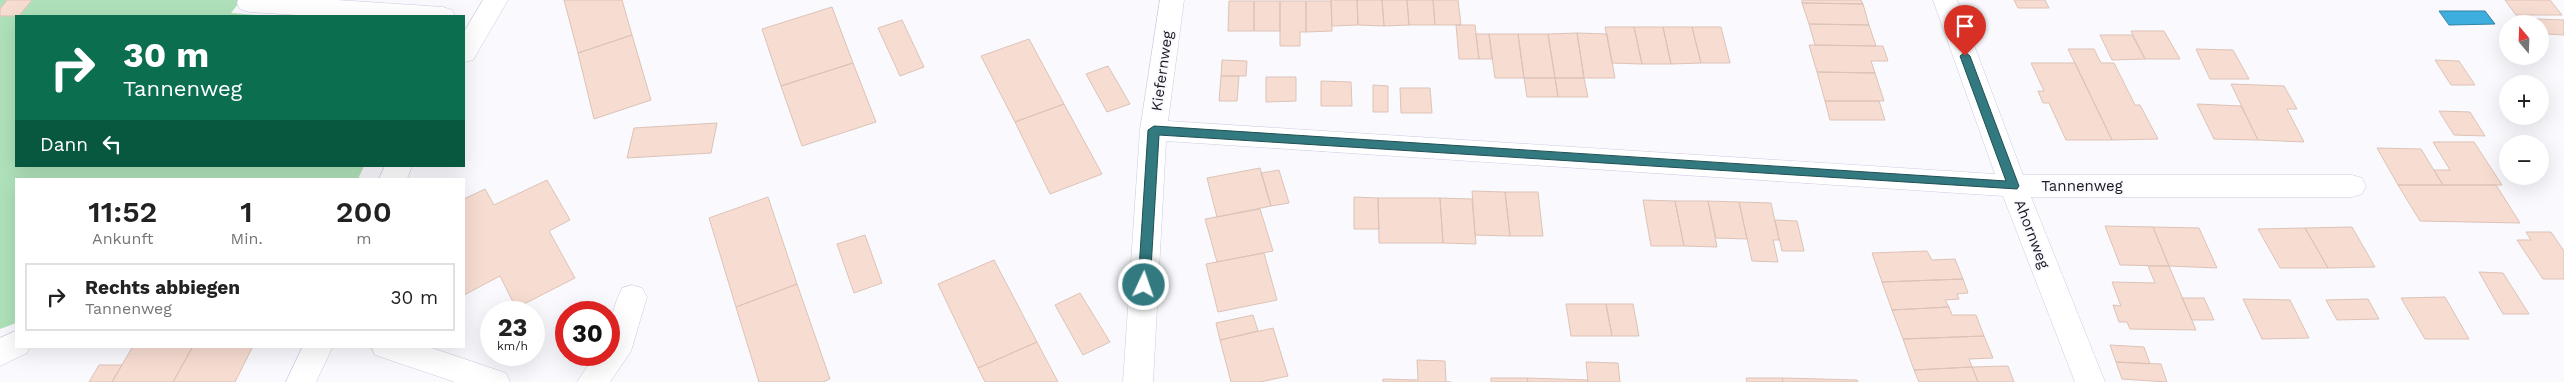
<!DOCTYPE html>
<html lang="de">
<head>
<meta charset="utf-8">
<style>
  :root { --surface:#fff; --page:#f6f6f6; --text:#222; --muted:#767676; --line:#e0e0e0 }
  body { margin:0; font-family:"Work Sans",sans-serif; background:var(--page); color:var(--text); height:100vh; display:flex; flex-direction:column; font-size:19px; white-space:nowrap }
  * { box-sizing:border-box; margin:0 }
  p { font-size:16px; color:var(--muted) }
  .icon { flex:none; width:28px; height:28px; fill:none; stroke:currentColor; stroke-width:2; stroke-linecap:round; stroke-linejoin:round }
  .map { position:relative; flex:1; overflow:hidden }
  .details { position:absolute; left:15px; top:178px; width:450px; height:170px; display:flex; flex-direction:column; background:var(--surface); border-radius:0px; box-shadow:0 5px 20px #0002 }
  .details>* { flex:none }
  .banner { position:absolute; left:15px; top:15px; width:450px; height:152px; border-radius:0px; box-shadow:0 5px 20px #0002; background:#0b6e4f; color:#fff; overflow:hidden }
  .needle { width:32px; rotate:341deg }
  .fabs { position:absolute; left:2499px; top:15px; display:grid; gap:10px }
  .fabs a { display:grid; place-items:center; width:50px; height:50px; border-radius:50%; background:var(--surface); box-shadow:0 5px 20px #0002; font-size:25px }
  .speed { position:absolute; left:480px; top:301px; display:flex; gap:10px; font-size:25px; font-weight:700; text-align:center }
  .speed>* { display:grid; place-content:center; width:65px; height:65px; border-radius:50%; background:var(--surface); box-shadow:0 5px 20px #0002; line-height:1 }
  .speed small { font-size:12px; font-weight:400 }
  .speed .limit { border:8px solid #d22; background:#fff; color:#111 }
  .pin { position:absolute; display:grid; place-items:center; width:42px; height:42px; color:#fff; margin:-51px -21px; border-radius:50% 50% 50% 0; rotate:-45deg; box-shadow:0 0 5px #0007 }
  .pin .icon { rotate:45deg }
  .me { position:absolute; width:55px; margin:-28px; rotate:3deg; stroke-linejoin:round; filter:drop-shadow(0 0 4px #0008) }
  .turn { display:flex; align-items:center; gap:18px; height:105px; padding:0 25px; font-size:22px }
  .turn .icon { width:65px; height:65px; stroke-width:2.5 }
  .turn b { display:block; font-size:35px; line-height:42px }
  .then { display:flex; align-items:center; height:48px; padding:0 25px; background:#0003; gap:10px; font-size:19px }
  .eta { display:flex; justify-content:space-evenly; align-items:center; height:85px; text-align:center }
  .eta b { font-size:30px; font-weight:600; line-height:35px }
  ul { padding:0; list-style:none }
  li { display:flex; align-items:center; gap:15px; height:68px; margin:0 10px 8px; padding:0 15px; border:2px solid var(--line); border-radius:0px }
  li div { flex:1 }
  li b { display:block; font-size:19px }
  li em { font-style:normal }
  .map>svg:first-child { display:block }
  .green { fill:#afe2ba }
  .water { fill:#3daede; stroke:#3382a6 }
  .building { fill:#f7dcd1; stroke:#ddc3b7 }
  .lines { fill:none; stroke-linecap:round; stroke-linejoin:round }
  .minor-casing { stroke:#cecae3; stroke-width:1 }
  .minor { fill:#fff; fill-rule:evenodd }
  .route { fill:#327a80; stroke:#204f53 }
  .labels { text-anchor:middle; stroke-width:4; stroke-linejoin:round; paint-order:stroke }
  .street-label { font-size:15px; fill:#1c1a23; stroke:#f9f9fe }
</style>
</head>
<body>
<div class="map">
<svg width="2564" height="382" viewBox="0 0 2564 382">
  <rect width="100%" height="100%" fill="#f9f9fe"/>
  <!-- green -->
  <path class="green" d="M0 0H241L231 13 271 16H16V166H364L358 179H16V323L0 329Z"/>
  <!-- water -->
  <path class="water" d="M2439 11H2485L2495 24 2449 25Z"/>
  <!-- building -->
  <path class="building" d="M7 0H32L19 16H0V9Z
    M564 0H622L632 35 578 53Z
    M1331 0H1357L1358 25 1332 26Z
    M1357 0H1382L1384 26 1358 25Z
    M1382 0H1407L1409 25 1384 26Z
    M1407 0H1433L1435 25H1409Z
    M1433 0H1458L1461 25H1435Z
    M1802 0H1861L1863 4 1802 3Z
    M2014 0H2045L2049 8H2018Z
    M2505 0H2550L2562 15H2516Z
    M1229 1H1254V31H1228Z
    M1254 1H1280V31H1254Z
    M1280 1H1306V32H1300V46H1280Z
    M1306 1H1331L1332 31 1306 32Z
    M1802 3 1863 4 1869 25 1809 24Z
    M832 7 853 63 781 86 762 29Z
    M2536 19 2564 20V35L2546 34Z
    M902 20 924 67 900 76 878 28Z
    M1809 24 1869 25 1876 46 1815 45Z
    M1456 25H1475L1479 59H1459Z
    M1605 27H1634L1642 64 1612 63Z
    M1634 27H1663L1671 64H1642Z
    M1663 27H1692L1701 63 1671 64Z
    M1692 27H1721L1730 63H1701Z
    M2131 31H2164L2180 59H2145Z
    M1577 33 1607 34 1615 78H1584Z
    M1577 33 1584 78H1555L1548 34Z
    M1476 34H1489L1492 59H1479Z
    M1489 34H1518L1524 78H1495Z
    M1518 34H1548L1555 78H1524Z
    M632 35 651 100 594 119 578 53Z
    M2100 35H2132L2145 59 2112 60Z
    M1029 39 1064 104 1015 122 981 56Z
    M1809 45 1883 46 1888 61H1871L1875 73 1817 72Z
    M2068 49H2094L2101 63H2114L2135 105H2140L2158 139 2112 140Z
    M2196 49 2233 50 2249 79H2210Z
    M1222 60 1247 61 1246 76H1221Z
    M2435 60 2459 61 2475 85H2451Z
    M853 63 876 122 802 146 781 86Z
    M2031 63H2075L2112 140H2066L2049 103H2043L2038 91H2044Z
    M1108 66 1130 104 1107 112 1086 74Z
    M1817 72 1875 73 1884 101H1825Z
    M1221 76H1239L1237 101H1219Z
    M1266 77H1296V101L1266 102Z
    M1524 78H1555L1558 97H1527Z
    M1555 78H1584L1588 97H1558Z
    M1321 81 1351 82 1352 106H1321Z
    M2231 84 2284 86 2297 109H2287L2304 142 2258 140Z
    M1373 85 1388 86V112H1373Z
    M1400 88H1430L1432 113H1401Z
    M1825 101H1879L1885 120H1830Z
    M1064 104 1102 174 1050 194 1015 122Z
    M2197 104 2241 106 2258 140 2214 139Z
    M2439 111 2470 112 2485 136 2454 135Z
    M717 123 711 153 627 158 634 128Z
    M2433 142H2474L2502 185H2443L2434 170H2450Z
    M2377 148 2421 149 2443 185H2398Z
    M1260 168 1271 206 1217 217 1207 178Z
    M1279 170 1289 203 1271 206 1261 173Z
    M547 180 570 220 549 231 575 278 516 308 500 276 464 295V199L485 189 494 205Z
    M2398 185H2496L2520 223 2420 221Z
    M1472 191 1505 192 1510 236 1475 235Z
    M1505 192H1538L1543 236H1510Z
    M768 197 797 284 736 307 709 218Z
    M1354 197 1378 198 1379 229H1354Z
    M1378 198H1440L1443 243H1379Z
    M1440 198 1472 199 1476 244 1443 243Z
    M1643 200 1675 201 1684 246H1651Z
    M1675 201H1708L1717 247 1684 246Z
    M1708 201 1739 202 1747 239 1716 238Z
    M1739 202 1771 203 1779 240H1773L1778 262 1752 261Z
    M1260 209 1273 251 1217 262 1205 219Z
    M1775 220 1797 221 1804 251H1782Z
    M2105 226 2153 227 2169 266 2120 265Z
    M2153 227 2199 228 2217 268 2169 266Z
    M2352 227 2375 267 2328 268 2305 228Z
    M2305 228 2328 268H2280L2258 229Z
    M2526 232H2551L2564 251V279H2543L2517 240H2531Z
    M865 235 882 283 854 293 837 244Z
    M1927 251 1932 260 1955 259 1963 279 1882 282 1872 253Z
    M1264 253 1277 300 1218 312 1206 264Z
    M994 260 1037 342 978 368 938 284Z
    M2148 266H2169L2196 330 2130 329 2127 322H2119L2113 305 2121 306 2112 282 2155 283Z
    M2479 272 2503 273 2529 314H2503Z
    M1963 279 1968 293 1957 294 1959 299 1945 300 1949 307 1892 310 1882 282Z
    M797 284 830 379 823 382H759L736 307Z
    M1080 293 1110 342 1083 355 1055 305Z
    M2445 297 2469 339H2425L2401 298Z
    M2182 298H2204L2214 320H2192Z
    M2243 299 2290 300 2309 338 2262 339Z
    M2368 299 2379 319 2337 320 2326 300Z
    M1566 304H1606L1612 336H1571Z
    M1606 304H1633L1639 336H1612Z
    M1949 307 1952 315H1976L1984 336 1903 339 1892 310Z
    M1253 315 1258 331 1220 340 1216 323Z
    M1273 328 1288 376 1260 382H1231L1220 340Z
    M1984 336 1993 358 1969 359 1972 367 1914 370 1903 339Z
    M1037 342 1058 382H985L978 368Z
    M2110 345 2144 347 2150 364 2116 362Z
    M133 346H193L173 382H112Z
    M193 346H253L235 382H173Z
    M1417 360 1445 361 1446 382H1451H1383V379L1418 380Z
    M1586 362 1618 363 1620 382H1588Z
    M2116 362 2161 364 2167 382 2122 379Z
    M99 365H122L112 382H89Z
    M2008 366 2014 382H1978L1972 367Z
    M1972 367 1978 382H1919L1914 370Z
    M1491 378H1527L1528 382H1491Z
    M1527 378 1588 380V382H1528Z
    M1746 378H1782L1783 382H1747Z
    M1782 378 1857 380 1858 382H1783Z"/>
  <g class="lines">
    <defs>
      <path id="minor" d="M238 0H337L443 7 452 10 455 16H314L249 12 240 9 237 3Z
        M483 0H508L473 60 464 62V32Z
        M1160 0H1184L1168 121 1995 174 1933 0H1957L2023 175H2352L2362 178 2366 186 2362 194 2352 197H2031L2105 382H2075L2003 196 1166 141 1153 382H1123L1140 130Z
        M385 166H412L407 179H379Z
        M632 285 642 288 647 297 631 351 610 382H577L595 355H609C609 331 611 310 622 288Z
        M16 331V346H30L27 353 0 366V338Z
        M303 346H333L316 382H286Z
        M371 346H426L506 373 510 382H455L375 355Z"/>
    </defs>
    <!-- minor casing -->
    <use href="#minor" class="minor-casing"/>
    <!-- minor -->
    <use href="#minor" class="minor"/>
  </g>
  <!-- route -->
  <path class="route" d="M1965 52 1970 56 2019 186 2017 189 1159 135 1150 285 1144 290 1138 285 1148 130 1154 126 2006 181 1960 56Z"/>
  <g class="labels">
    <!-- street labels -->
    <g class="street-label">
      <text transform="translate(1162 71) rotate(-82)" y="5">Kiefernweg</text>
      <text x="2082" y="191">Tannenweg</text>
      <text transform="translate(2032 234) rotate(69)" y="5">Ahornweg</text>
    </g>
  </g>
</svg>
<div class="fabs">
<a><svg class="needle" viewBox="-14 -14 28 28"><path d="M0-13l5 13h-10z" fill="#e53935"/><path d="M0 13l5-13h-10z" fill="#767676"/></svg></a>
<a>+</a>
<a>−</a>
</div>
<div class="speed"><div>23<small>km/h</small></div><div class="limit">30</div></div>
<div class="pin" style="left:1965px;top:56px;background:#d93025"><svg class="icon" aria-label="arrive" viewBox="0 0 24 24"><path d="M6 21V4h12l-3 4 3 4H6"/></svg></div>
<svg class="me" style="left:1144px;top:285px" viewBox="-20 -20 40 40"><circle r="17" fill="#327a80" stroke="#fff" stroke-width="3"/><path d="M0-11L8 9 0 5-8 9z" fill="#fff"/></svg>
<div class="banner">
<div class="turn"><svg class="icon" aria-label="right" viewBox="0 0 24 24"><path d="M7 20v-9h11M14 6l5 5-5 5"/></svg><div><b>30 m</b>Tannenweg</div></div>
<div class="then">Dann<svg class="icon" aria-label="left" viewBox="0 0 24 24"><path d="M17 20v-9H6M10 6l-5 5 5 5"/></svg></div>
</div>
<section class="details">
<div class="eta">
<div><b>11:52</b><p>Ankunft</p></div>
<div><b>1</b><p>Min.</p></div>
<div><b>200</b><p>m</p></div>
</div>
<ul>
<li><svg class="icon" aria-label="right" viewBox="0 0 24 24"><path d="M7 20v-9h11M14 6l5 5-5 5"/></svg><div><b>Rechts abbiegen</b><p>Tannenweg</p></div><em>30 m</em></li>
</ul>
</section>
</div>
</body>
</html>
